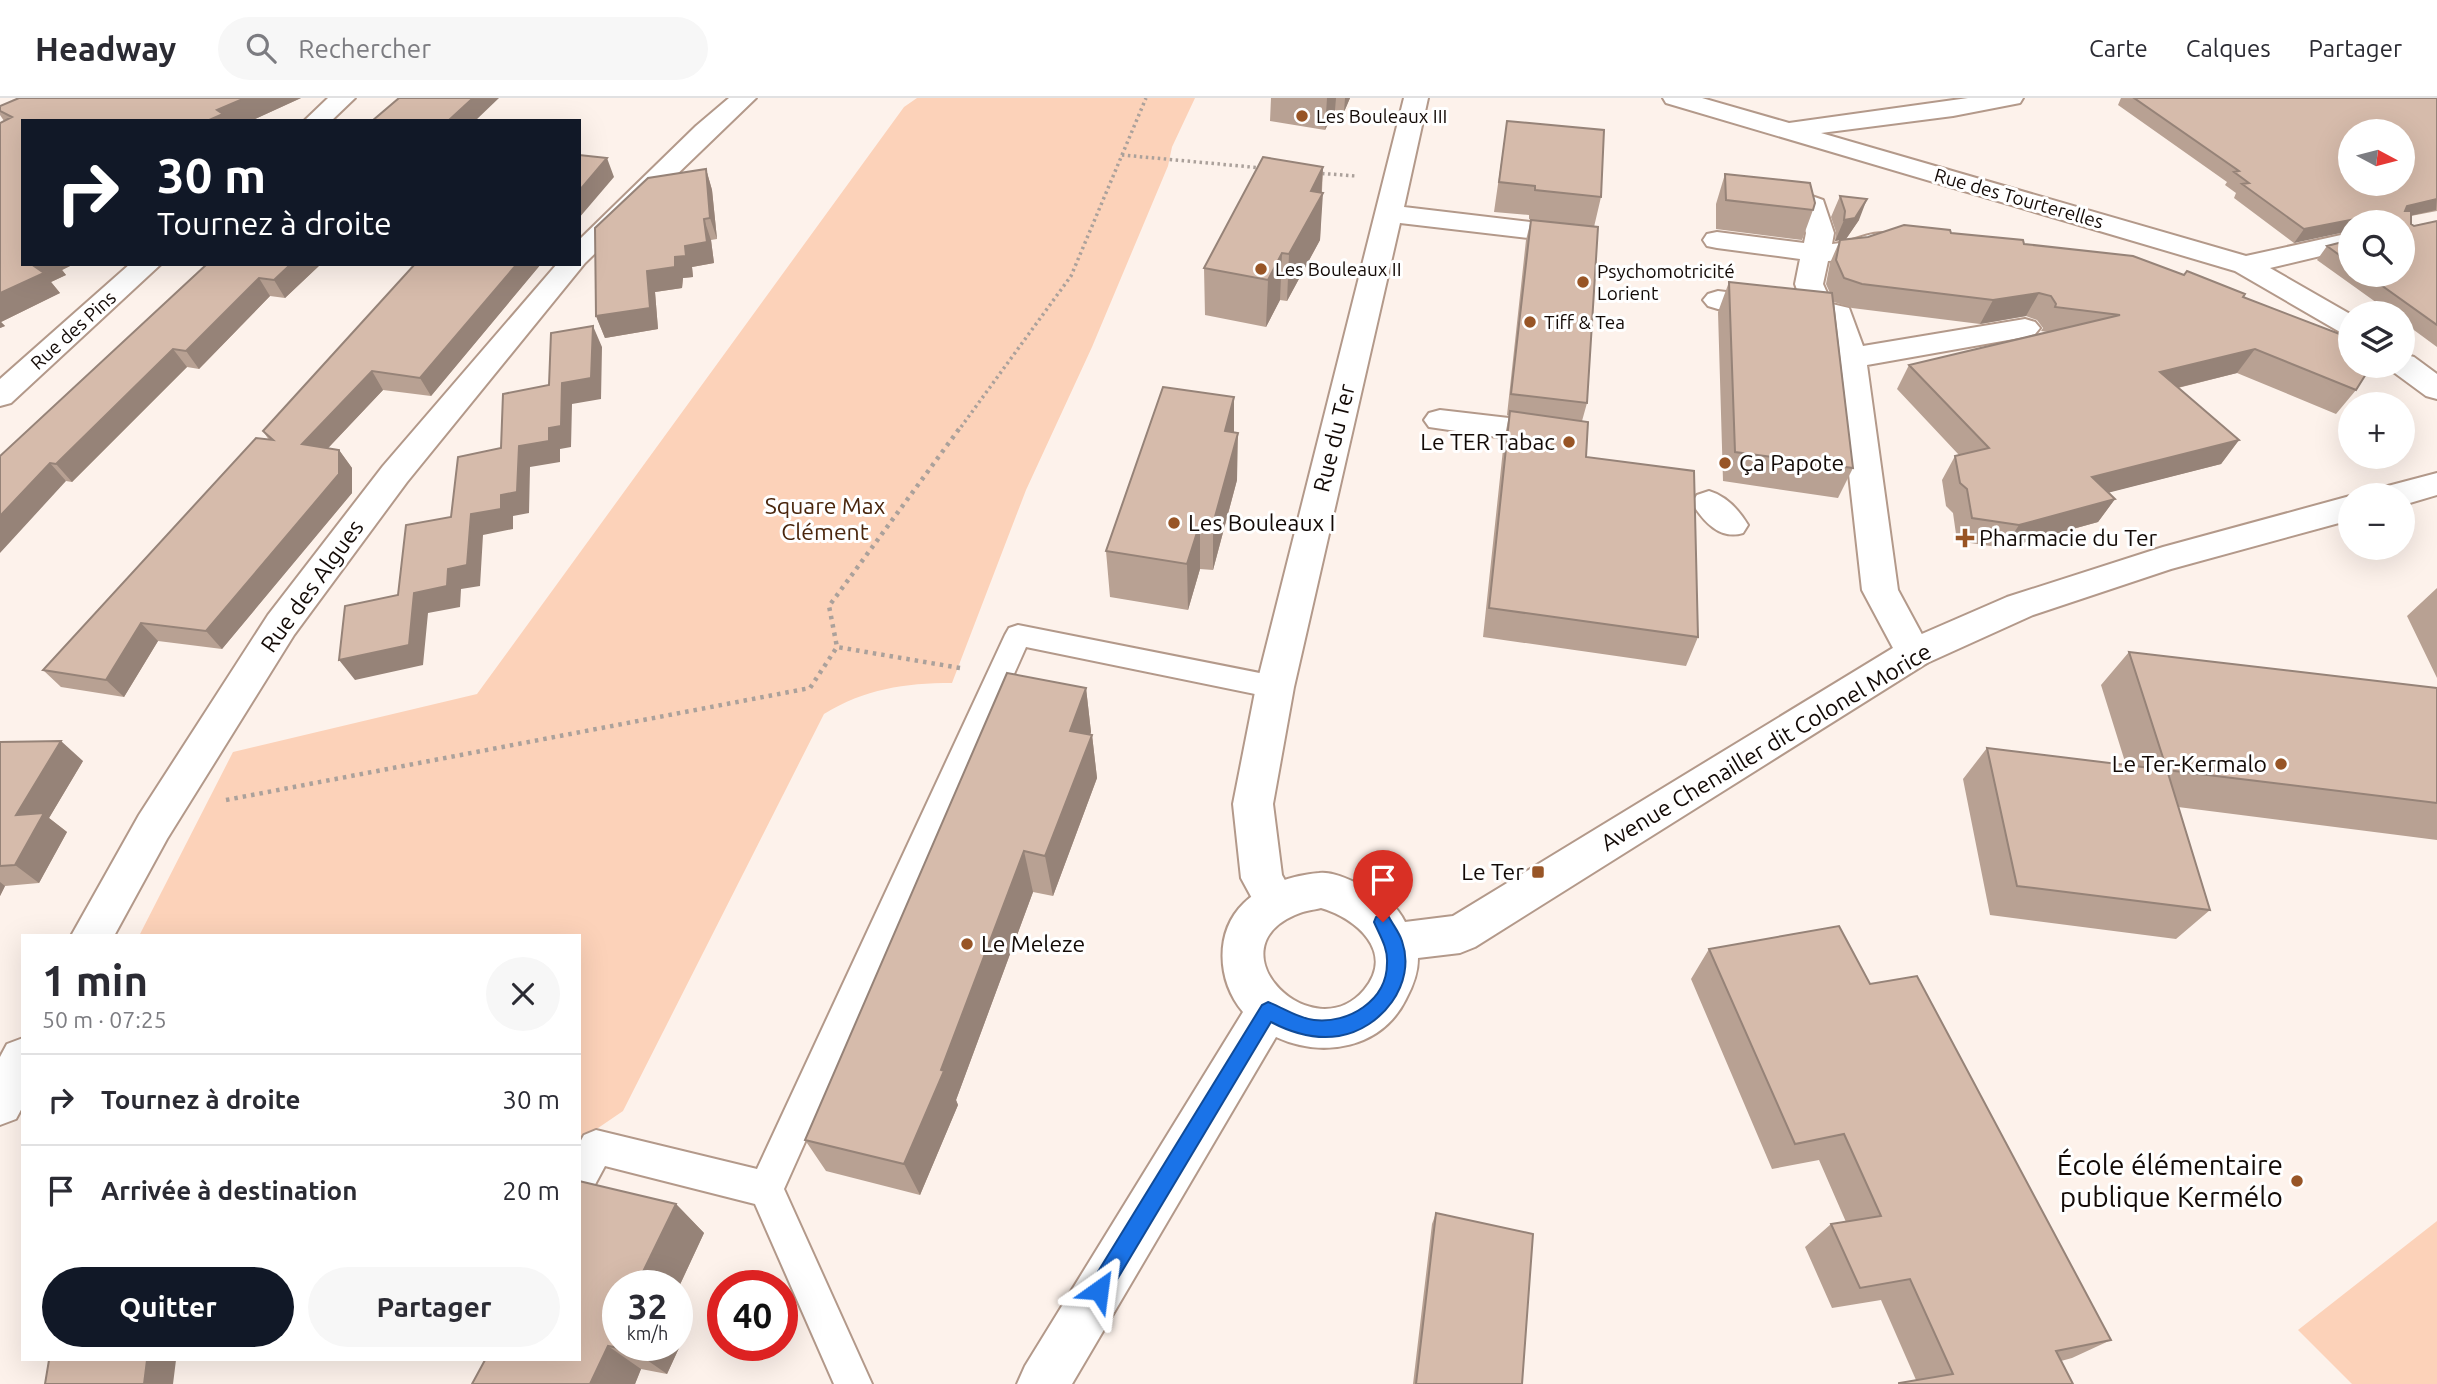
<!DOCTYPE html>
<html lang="fr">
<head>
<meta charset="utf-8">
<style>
  :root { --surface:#fff; --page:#f7f7f7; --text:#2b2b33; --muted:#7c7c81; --line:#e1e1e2; --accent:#111827 }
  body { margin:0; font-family:Ubuntu,sans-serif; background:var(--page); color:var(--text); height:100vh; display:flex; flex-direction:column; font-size:26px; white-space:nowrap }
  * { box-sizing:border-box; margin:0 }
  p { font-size:23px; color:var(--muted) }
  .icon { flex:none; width:38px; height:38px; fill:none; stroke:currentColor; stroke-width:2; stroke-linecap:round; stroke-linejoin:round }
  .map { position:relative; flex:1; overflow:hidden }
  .drawer { position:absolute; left:21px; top:836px; width:560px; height:427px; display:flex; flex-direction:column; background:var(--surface); border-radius:0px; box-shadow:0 7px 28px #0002 }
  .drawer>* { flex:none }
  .hud { position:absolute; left:21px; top:21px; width:560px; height:147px; border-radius:0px; box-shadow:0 7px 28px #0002; background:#111827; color:#fff; overflow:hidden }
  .needle { width:46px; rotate:97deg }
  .controls { position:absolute; left:2338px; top:21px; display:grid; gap:14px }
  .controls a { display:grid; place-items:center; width:77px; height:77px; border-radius:50%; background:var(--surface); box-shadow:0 7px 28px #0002; font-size:35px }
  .speed { position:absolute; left:602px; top:1172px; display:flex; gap:14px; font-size:35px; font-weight:700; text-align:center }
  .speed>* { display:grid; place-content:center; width:91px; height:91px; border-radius:50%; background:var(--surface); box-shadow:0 7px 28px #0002; line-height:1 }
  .speed small { font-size:18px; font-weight:400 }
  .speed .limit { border:10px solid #d22; background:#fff; color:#111 }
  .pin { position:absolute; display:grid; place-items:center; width:60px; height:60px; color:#fff; margin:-72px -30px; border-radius:50% 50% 50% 0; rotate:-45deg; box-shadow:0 0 7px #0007 }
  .pin .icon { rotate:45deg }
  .me { position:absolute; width:77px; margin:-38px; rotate:31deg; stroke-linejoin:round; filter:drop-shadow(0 0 5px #0008) }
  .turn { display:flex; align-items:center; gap:24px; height:147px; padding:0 21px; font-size:32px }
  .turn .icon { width:91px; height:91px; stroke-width:2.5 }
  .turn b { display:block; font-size:49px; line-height:60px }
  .round { display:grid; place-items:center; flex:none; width:74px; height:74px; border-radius:37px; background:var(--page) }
  .overview { display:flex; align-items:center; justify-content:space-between; height:119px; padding:0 21px }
  h1 { font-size:42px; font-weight:700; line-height:52px }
  .cta { display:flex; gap:14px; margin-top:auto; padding:14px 21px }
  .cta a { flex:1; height:80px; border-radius:42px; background:var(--accent); color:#fff; font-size:28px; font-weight:700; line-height:80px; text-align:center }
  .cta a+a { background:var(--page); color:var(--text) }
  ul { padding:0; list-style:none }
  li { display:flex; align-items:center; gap:21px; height:91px; padding:0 21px; border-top:2px solid var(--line) }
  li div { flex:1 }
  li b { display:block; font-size:26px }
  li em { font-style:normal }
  header { display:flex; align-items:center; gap:42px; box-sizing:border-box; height:98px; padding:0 35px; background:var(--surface); border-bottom:2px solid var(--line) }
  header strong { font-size:33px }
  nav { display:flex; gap:38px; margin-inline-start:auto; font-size:24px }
  .search { width:490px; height:63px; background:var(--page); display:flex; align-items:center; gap:18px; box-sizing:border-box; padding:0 24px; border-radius:38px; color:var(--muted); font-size:26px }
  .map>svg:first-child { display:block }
  .green { fill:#fcd2b9 }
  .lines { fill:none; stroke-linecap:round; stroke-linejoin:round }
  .lane-casing { stroke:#b3998a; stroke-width:4 }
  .street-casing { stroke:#b3998a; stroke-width:4 }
  .secondary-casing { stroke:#b3998a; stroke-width:4 }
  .path-far1 { stroke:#aba19b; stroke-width:3.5; stroke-dasharray:2.5 3.5; stroke-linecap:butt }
  .path { stroke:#aba19b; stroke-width:4.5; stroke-dasharray:3.5 5; stroke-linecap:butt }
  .lane { fill:#fff; fill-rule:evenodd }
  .street { fill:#fff; fill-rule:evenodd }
  .secondary { fill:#fff; fill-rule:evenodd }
  .wall { fill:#b8a193 }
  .shaded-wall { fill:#968378 }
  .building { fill:#d6bbab; stroke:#968378; stroke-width:2; fill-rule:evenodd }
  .route { fill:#1a73e8; stroke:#114b97; stroke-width:2 }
  .poi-dot { fill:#985526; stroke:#fff; stroke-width:2.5 }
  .labels { text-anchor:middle; stroke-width:6; stroke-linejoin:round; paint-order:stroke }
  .far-poi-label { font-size:19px; fill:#130a06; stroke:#fff; text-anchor:start }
  .far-street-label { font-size:19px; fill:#130a06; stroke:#fff }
  .street-label { font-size:23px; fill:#130a06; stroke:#fff }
  .poi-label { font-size:23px; fill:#130a06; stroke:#fff; text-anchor:start }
  .park-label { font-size:23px; fill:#4a260d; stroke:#fff }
  .near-poi-label { font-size:28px; fill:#130a06; stroke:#fff; text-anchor:end }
</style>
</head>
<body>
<header>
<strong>Headway</strong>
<div class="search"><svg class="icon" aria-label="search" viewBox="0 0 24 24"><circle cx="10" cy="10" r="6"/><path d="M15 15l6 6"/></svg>Rechercher</div>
<nav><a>Carte</a><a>Calques</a><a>Partager</a></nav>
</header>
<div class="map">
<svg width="2437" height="1286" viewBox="0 0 2437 1286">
  <rect width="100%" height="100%" fill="#fdf2eb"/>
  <!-- green -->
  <path class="green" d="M917 0H1195L1172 49 1168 68 1092 249 1026 392 952 585C904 585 865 591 824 616L623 1013 579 1043V838H139L233 654 477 596 904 9Z
    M2437 1123V1286H2352L2298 1232Z"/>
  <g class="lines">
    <defs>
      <path id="lane" d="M1018 527 1275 578 1285 582 1289 589 1285 596 1275 600 1026 549 784 1091 872 1286H834L755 1106 605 1068 591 1094 579 1099V1046L584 1037 596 1032 757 1071 1005 537 1009 530Z"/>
      <path id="street" d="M328 0H355L331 23H304Z
        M729 0H756L585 165 407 384 294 537 167 741 114 838H71L139 717 268 517 383 368 557 166H579V142L696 28Z
        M1404 0H1428L1404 109 1580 130 1590 132 1594 138 1590 144 1580 146 1400 125 1294 589 1273 706 1282 777 1296 802 1290 815 1275 820 1260 815 1241 780 1233 706 1256 589Z
        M1663 0H1702L1789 25 1968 0H2023L2020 5 1953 18 1821 35 2246 158 2350 135V151L2270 170 2350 216V237L2340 234 2235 173 1666 5Z
        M1789 90 1823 102 1834 135 1832 146C1852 145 1872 131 1893 136L1897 142C1887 157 1846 162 1828 163L1823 186 1832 206 1849 210 1863 248 2025 221 2035 224 2040 230 2035 236 2025 239 1867 267 1898 492 1932 555 1927 565 1914 569 1901 565 1862 492 1836 260 1826 223 1718 211 1708 208 1703 202 1708 196 1718 193 1801 203 1795 186 1800 161 1717 150 1707 148 1703 142 1707 136 1717 134 1804 145 1806 135 1801 113 1779 104 1776 98 1779 92Z
        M130 166H161L11 305 0 308V281Z
        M2403 256 2414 259 2437 276V301L2426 298 2392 273 2389 268H2403Z
        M1440 312 1559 326 1570 330 1575 337 1570 344 1559 348 1429 329 1424 322 1429 315Z
        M1709 393C1726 398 1739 412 1748 427L1743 435C1720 442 1704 424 1692 405L1697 397Z
        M23 940V1008L16 1021 0 1027V959L7 946Z"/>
      <path id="secondary" d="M2437 375V397L2403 407V397H2379L2384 389Z
        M2350 398V422L2171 471 2033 517 1927 565 1475 849 1460 855 1418 860C1418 875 1413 888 1406 901 1382 950 1324 961 1276 939L1072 1286H1017L1025 1268 1243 914C1217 883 1214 834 1244 805 1262 787 1294 777 1319 775 1333 773 1352 783 1365 789 1381 796 1397 807 1405 824L1453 818 1901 545 2007 499 2163 449ZM1321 810C1356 820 1396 854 1364 892 1313 952 1212 853 1295 817 1303 813 1313 812 1321 810Z"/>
    </defs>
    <!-- lane casing -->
    <use href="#lane" class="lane-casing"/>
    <!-- street casing -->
    <use href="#street" class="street-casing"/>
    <!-- secondary casing -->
    <use href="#secondary" class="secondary-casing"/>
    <!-- path-far1 -->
    <path class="path-far1" d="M1122 57 1146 0
      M1316 75 1356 78
      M961 329 1071 178 1122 57 1262 70"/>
    <!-- path -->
    <path class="path" d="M960 570 837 549 829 508 962 327
      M226 702 810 590 837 549"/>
    <!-- lane -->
    <use href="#lane" class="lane"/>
    <!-- street -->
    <use href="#street" class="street"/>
    <!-- secondary -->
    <use href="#secondary" class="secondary"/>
  </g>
  <!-- wall -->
  <path class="wall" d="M19 0H301L251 23H23V166H74L62 172 66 177 51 184 60 195 1 224 5 228 0 230 4 23 0 17V8Z
    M1271 0H1350L1344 14 1335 12 1325 32 1270 23Z
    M2121 0H2437V113L2411 118V126L2414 128 2437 123V249L2403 224V215H2391L2317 162 2327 148 2350 142V177H2403V124H2350L2294 145 2234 100 2236 95 2225 87 2227 84 2118 7Z
    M1507 23 1601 99 1594 129 1587 305 1582 323 1586 359 1698 539 1686 568 1483 539 1504 342 1509 318 1507 317 1526 142 1531 122 1529 121V117L1494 114Z
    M1323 69 1320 142 1287 203 1280 202 1266 229 1205 217 1204 170Z
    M706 71 712 92 717 141 711 142 714 165 692 169 693 179 683 180 682 190 655 194 658 231 605 240 596 218Z
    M1725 76 1813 112 1802 142 1716 131V106Z
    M1840 98 1859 122 1846 141 1951 135 2024 146 2243 199 2356 292 2336 316 2237 275 2178 290 2239 342 2221 366 2109 394 2115 401 2098 424 2004 450 1957 443 1953 415 1946 408 1942 382 1955 358 1959 357 1897 291 1909 267 2048 234 2041 233 2043 230 2037 222 2026 218 1980 226 1852 210 1834 204 1853 370 1838 400 1723 383 1718 214 1729 184 1830 195 1826 186 1830 165 1840 142 1835 143 1836 134 1831 119Z
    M207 166H321L285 200 270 198 199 271 187 269 72 384 66 383 0 358Z
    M415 166H541L431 298 383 292 328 350 339 352 352 370V395L222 551 158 543 124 599 61 589 43 572 269 342 263 333Z
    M1234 335 1237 382 1213 472 1200 471 1188 512 1110 499 1106 453Z
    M2437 490V580L2407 518Z
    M2129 554 2437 590V742L2178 709 2210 812 2176 841 1990 817 1963 681 1987 650 2126 667 2101 587Z
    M1086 590 1091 634 1090 637H1092L1097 680 1053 798 1033 794 956 1002 958 1007 920 1097 826 1073 805 1042Z
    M0 644 83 663 49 720 67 734 39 785 5 788 0 798Z
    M1709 851 1870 886 2111 1242 2072 1260 2061 1263 2073 1286H1898L1916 1282 1881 1202 1832 1210 1805 1149 1831 1126 1846 1124 1819 1062 1772 1071 1691 881Z
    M579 1083 676 1106 704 1135 677 1193V1188H618V1248H677V1234L684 1239 667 1276 641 1271 635 1286H472L485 1262H579Z
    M1436 1115 1522 1286H1413L1432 1126Z"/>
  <!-- shaded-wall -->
  <path class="shaded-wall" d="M245 0H301L251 23H207L217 12Z
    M473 0H499L475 23H448Z
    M1327 0H1336L1335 12 1325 32Z
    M1345 0H1350L1344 14Z
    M607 60 614 79 579 120V93Z
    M1323 69 1321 100 1323 95 1320 142 1287 203 1289 156 1311 93Z
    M706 71 712 92 717 141 710 120Z
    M1867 101 1859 122 1846 141 1835 143 1844 122Z
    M2437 101 2436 112 2396 121 2407 108Z
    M2361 120 2358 124H2350V133L2294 145 2304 131Z
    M704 121 711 142 714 165 692 169 693 179 683 180 682 190 655 194 658 231 605 240 596 218 647 173 675 159Z
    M1282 155 1280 202 1266 229 1268 182Z
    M31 166H74L62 172 66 177 51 184 60 195 1 224 5 228 0 230V195Z
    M291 166H321L285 200 274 182Z
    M517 166H541L431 298 420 280Z
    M259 180 270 198 199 271 186 253Z
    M2039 195 2026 218 1980 226 1993 202Z
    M593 228 602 249 601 301 572 306 571 349 560 351V364L530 369 529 415 513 418V431L483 437 480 488 461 491 460 509 428 515 423 567 355 582 339 562 414 495 448 471 471 416 501 397 519 348 549 330 562 285Z
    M173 251 187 269 72 384 56 366Z
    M2255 251 2237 275 2144 298 2160 274Z
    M372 273 383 292 314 365 302 346Z
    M1234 299V345L1225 333Z
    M1238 335 1237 382 1213 472V426Z
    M2239 342 2221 366 2076 403 2092 379Z
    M339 352 352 370V395L222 551 206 533Z
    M50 365 66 383 0 455V418Z
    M2115 401 2098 424 2004 450 2019 427Z
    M1200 425V471L1188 512 1187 466Z
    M141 525 158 543 124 599 106 582Z
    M1086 590 1091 634 1076 676 1070 633Z
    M1092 637 1097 680 1053 798 1045 758Z
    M61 643 83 663 49 720 67 734 39 785 15 767 16 717Z
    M1024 753 1033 794 956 1002 958 1007 920 1097 904 1066Z
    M0 784 5 788 0 798Z
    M676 1106 704 1135 677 1193V1188H636Z
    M677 1234 684 1239 667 1276 634 1253 637 1248H677Z
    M608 1248 641 1271 635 1286H590Z
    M147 1262H176L173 1286H144Z"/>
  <!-- building -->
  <path class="building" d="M19 0H245L217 12 223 16 207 23H23V166H31L44 175 0 195V25L12 19 0 13V8Z
    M399 0H473L448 23H372Z
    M2134 0H2437V101L2407 108 2405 113H2411V126L2414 128 2437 123V227L2367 177H2403V124H2362L2361 120 2304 131 2242 86 2249 85 2234 74 2239 73ZM2350 33H2403V86H2350Z
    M1507 23 1604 32 1601 99 1535 92V88L1499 84Z
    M579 57 607 60 579 93Z
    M1263 59 1323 69 1311 93 1323 95 1289 156 1282 155 1268 182 1204 170Z
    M706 71 710 120 704 121 707 144 685 148 686 158 675 159V169L647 173 650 210 596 218 595 130 648 80Z
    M1725 76 1810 85 1815 105 1813 112 1726 102Z
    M1840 98 1867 101 1855 120 1844 122 1845 113Z
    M1531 122 1598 129 1587 305 1511 296Z
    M1904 127 1950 132 1951 135 2023 142 2024 146 2133 158 2184 177 2187 173 2245 196 2243 199 2350 240V268H2371L2356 292 2255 251 2160 274 2239 342 2092 379 2115 401 2019 427 1972 420 1967 391 1960 385 1955 358 1989 350 1909 267 2120 217 2055 209 2056 206 2051 198 2039 195 1993 202 1862 186 1844 180 1836 162 1840 142 1868 139Z
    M2350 142V165L2327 148Z
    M207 166H291L274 182 259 180 186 253 173 251 56 366 50 365 0 418V358Z
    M415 166H517L420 280 372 273 302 346 339 352V376L206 533 141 525 106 582 43 572 256 340 273 342 263 333Z
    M1729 184 1832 195 1853 370 1735 354Z
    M593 228 591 280 562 285 561 328 549 330V343L519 348 517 394 501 397V411L471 416 467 467 448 471 447 488 414 495 409 547 339 562 345 508 398 497 406 427 451 419 458 359 501 350 503 296 549 287 551 235Z
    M1163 289 1234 299 1225 333 1238 335 1213 426 1200 425 1187 466 1106 453Z
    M1510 313 1588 324 1586 359 1694 373 1698 539 1489 510Z
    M2129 554 2437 590V705L2167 672Z
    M1007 575 1086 590 1070 633 1092 637 1045 758 1024 753 941 972 944 973 904 1066 805 1042Z
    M61 643 16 717 44 715 15 767 0 768V644Z
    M1987 650 2167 672 2210 812 2017 788Z
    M1839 828 1870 886 1917 878 2111 1242 2056 1253 2073 1286H1899V1285L1953 1276 1910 1181 1860 1190 1831 1126 1881 1118 1844 1036 1795 1046 1709 851Z
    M579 1083 676 1106 636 1188H618V1248H637L634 1253 608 1248 590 1286H472L485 1262H579Z
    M1436 1115 1533 1136 1522 1286H1416Z
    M49 1262H147L144 1286H45Z"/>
  <!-- route -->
  <path class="route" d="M1383 817 1389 819C1393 827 1399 834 1402 843 1417 886 1381 931 1339 938 1315 942 1292 935 1271 924L1106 1200 1099 1203 1091 1200 1088 1192 1091 1185 1262 907 1268 904C1284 910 1297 920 1314 922 1348 926 1387 903 1387 865 1388 850 1380 838 1374 824L1376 819Z"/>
  <!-- markers -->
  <g class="poi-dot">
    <circle cx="1302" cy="18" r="7"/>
    <circle cx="1261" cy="171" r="7"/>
    <circle cx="1583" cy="184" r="7"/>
    <circle cx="1530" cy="224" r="7"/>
    <circle cx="1569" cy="344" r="7"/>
    <circle cx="1725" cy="365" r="7"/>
    <circle cx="1174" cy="425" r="7"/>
    <path d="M1961.5 429.5h7v7h7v7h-7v7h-7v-7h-7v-7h7z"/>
    <circle cx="2281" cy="666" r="7"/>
    <rect x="1531" y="767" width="14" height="14" rx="3.5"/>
    <circle cx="967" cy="846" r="7"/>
    <circle cx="2297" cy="1083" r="7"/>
  </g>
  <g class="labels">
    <!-- far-poi labels -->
    <g class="far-poi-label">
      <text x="1316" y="25">Les Bouleaux III</text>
      <text x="1275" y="178">Les Bouleaux II</text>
      <text x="1597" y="180">Psychomotricité<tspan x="1597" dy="22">Lorient</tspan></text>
      <text x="1544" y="231">Tiff &amp; Tea</text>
    </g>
    <!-- far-street labels -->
    <g class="far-street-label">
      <text transform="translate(2019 100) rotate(16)" y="7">Rue des Tourterelles</text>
      <text transform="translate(73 232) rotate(-42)" y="7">Rue des Pins</text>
    </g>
    <!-- street labels -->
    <g class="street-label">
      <text transform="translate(1334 340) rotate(-76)" y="8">Rue du Ter</text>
      <text transform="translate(312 488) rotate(-54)" y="8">Rue des Algues</text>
      <text transform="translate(1766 649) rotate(-31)" y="8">Avenue Chenailler dit Colonel Morice</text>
    </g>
    <!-- poi labels -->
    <g class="poi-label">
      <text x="1555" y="352" text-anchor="end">Le TER Tabac</text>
      <text x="1739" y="373">Ça Papote</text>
      <text x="1188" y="433">Les Bouleaux I</text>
      <text x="1979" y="448">Pharmacie du Ter</text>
      <text x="2267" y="674" text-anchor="end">Le Ter-Kermalo</text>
      <text x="1524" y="782" text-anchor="end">Le Ter</text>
      <text x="981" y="854">Le Meleze</text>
    </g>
    <!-- park labels -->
    <g class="park-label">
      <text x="825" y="416">Square Max<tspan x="825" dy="26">Clément</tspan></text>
    </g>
    <!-- near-poi labels -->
    <g class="near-poi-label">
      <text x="2283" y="1077">École élémentaire<tspan x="2283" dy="32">publique Kermélo</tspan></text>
    </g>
  </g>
</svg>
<div class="controls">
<a><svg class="needle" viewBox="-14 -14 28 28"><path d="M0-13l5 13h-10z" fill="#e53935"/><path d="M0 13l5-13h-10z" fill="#7c7c81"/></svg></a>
<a><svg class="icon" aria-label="search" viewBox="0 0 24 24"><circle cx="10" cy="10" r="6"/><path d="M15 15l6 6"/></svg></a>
<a><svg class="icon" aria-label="layers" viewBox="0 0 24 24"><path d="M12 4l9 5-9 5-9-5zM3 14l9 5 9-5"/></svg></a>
<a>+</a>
<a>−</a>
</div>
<div class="speed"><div>32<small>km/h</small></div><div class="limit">40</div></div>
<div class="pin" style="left:1383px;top:824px;background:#d93025"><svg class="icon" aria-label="arrive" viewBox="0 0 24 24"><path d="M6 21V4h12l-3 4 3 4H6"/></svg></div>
<svg class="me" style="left:1099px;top:1192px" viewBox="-20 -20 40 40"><path d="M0-17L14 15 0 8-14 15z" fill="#1a73e8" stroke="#fff" stroke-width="4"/></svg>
<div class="hud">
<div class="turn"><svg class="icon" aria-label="right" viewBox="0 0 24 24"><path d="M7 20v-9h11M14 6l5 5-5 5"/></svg><div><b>30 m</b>Tournez à droite</div></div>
</div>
<section class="drawer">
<div class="overview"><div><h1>1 min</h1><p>50 m · 07:25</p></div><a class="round"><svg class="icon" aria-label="close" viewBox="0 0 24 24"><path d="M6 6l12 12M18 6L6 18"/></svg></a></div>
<ul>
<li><svg class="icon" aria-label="right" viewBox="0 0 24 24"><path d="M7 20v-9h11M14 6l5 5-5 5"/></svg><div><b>Tournez à droite</b></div><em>30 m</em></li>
<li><svg class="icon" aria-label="arrive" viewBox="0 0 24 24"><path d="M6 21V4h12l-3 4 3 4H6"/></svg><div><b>Arrivée à destination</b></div><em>20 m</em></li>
</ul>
<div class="cta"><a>Quitter</a><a>Partager</a></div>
</section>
</div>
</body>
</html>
